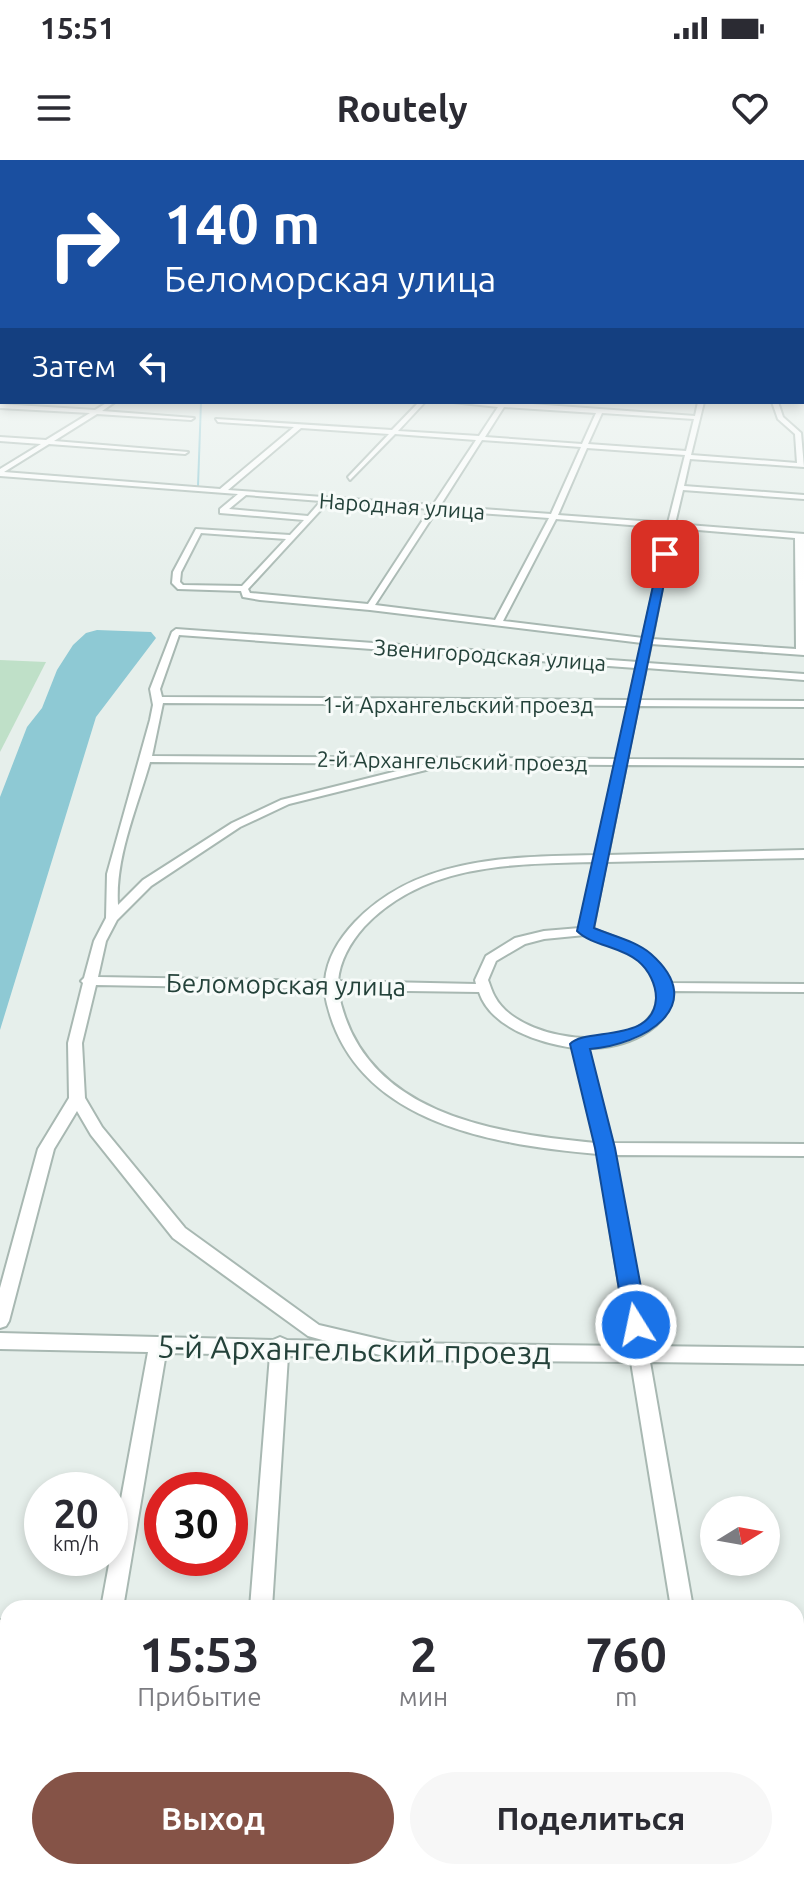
<!DOCTYPE html>
<html lang="ru">
<head>
<meta charset="utf-8">
<style>
  :root { --surface:#fff; --page:#f7f7f7; --text:#2b2b33; --muted:#7c7c81; --accent:#855347 }
  body { margin:0; font-family:Ubuntu,sans-serif; background:var(--page); color:var(--text); height:100vh; display:flex; flex-direction:column; font-size:30px; white-space:nowrap }
  * { box-sizing:border-box; margin:0 }
  p { font-size:26px; color:var(--muted) }
  .icon { flex:none; width:44px; height:44px; fill:none; stroke:currentColor; stroke-width:2; stroke-linecap:round; stroke-linejoin:round }
  .map { position:relative; flex:1; overflow:hidden }
  .drawer { position:absolute; left:0px; top:1440px; width:804px; height:280px; display:flex; flex-direction:column; background:var(--surface); border-radius:24px 24px 0 0; box-shadow:0 4px 12px #0003 }
  .drawer>* { flex:none }
  .hud { position:absolute; left:0px; top:0px; width:804px; height:244px; box-shadow:0 4px 12px #0003; background:#1a4fa0; color:#fff; overflow:hidden }
  .needle { width:52px; rotate:79deg }
  .tools { position:absolute; left:700px; top:1336px; display:grid; gap:16px }
  .tools a { display:grid; place-items:center; width:80px; height:80px; border-radius:50%; background:var(--surface); box-shadow:0 4px 12px #0003; font-size:40px }
  .speed { position:absolute; left:24px; top:1312px; display:flex; gap:16px; font-size:40px; font-weight:700; text-align:center }
  .speed>* { display:grid; place-content:center; width:104px; height:104px; border-radius:50%; background:var(--surface); box-shadow:0 4px 12px #0003; line-height:1 }
  .speed small { font-size:20px; font-weight:400 }
  .speed .limit { border:12px solid #d22; background:#fff; color:#111 }
  .pin { position:absolute; display:grid; place-items:center; width:68px; height:68px; color:#fff; margin:-34px; border-radius:16px; box-shadow:0 4px 12px #0006 }
  .me { position:absolute; width:88px; margin:-44px; rotate:350deg; stroke-linejoin:round; filter:drop-shadow(0 0 6px #0008) }
  .turn { display:flex; align-items:center; gap:28px; height:168px; padding:0 32px; font-size:36px }
  .turn .icon { width:104px; height:104px; stroke-width:2.5 }
  .turn b { display:block; font-size:56px; line-height:68px }
  .then { display:flex; align-items:center; height:76px; padding:0 32px; background:#0003; gap:16px; font-size:30px }
  .eta { display:flex; justify-content:space-evenly; align-items:center; height:136px; text-align:center }
  .eta b { font-size:48px; font-weight:600; line-height:56px }
  .button { display:flex; gap:16px; margin-top:auto; padding:16px 32px }
  .button a { flex:1; height:92px; border-radius:48px; background:var(--accent); color:#fff; font-size:32px; font-weight:600; line-height:92px; text-align:center }
  .button a+a { background:var(--page); color:var(--text) }
  .status { display:flex; justify-content:space-between; align-items:center; height:56px; padding:0 40px; background:var(--surface); direction:ltr }
  .status svg { height:22px; fill:currentColor }
  header { display:flex; justify-content:space-between; align-items:center; height:104px; padding:0 32px; background:var(--surface); font-size:36px; font-weight:600 }
  .map>svg:first-child { display:block }
  .green { fill:#bfe0c8 }
  .water { fill:#8ec9d4 }
  .lines { fill:none; stroke-linecap:round; stroke-linejoin:round }
  .stream { stroke:#8ec9d4; stroke-width:2 }
  .minor-casing { stroke:#a8b8b2; stroke-width:4 }
  .tertiary-casing { stroke:#a8b8b2; stroke-width:4 }
  .minor { fill:#fff; fill-rule:evenodd }
  .tertiary { fill:#fff; fill-rule:evenodd }
  .route { fill:#1a73e8; stroke:#114b97; stroke-width:2 }
  .labels { text-anchor:middle; stroke-width:6; stroke-linejoin:round; paint-order:stroke }
  .far-street-label { font-size:22px; fill:#24423a; stroke:#f7fbf9 }
  .street-label { font-size:26px; fill:#24423a; stroke:#f7fbf9 }
  .near-street-label { font-size:32px; fill:#24423a; stroke:#f7fbf9 }
</style>
</head>
<body>
<div class="status"><b>15:51</b><svg viewBox="0 0 49 12"><path d="M0 12V9h3v3zM5 12V6h3v6zM10 12V3h3v9zM15 12V0h3v12zM26 1h20v11H26zM47 4h2v5h-2z"/></svg></div>
<header><svg class="icon" aria-label="menu" viewBox="0 0 24 24"><path d="M4 6h16M4 12h16M4 18h16"/></svg>Routely<svg class="icon" aria-label="heart" viewBox="0 0 24 24"><path d="M12 20l-8-8c-3-5 5-10 8-4 3-6 11-1 8 4z"/></svg></header>
<div class="map">
<svg width="804" height="1720" viewBox="0 0 804 1720">
  <rect width="100%" height="100%" fill="#e6efeb"/>
  <!-- green -->
  <path class="green" d="M0 500 46 502 0 592Z"/>
  <!-- water -->
  <path class="water" d="M97 470 151 472 156 478 96 557 0 870V637L27 567 42 548 57 510 73 485 86 473Z"/>
  <g class="lines">
    <!-- stream -->
    <path class="stream" d="M198 326 201 242"/>
    <defs>
      <path id="minor" d="M0 215H2V219H0Z
        M802 216 804 217V222L802 221Z
        M108 242H115L102 251 194 258 191 260 97 254 54 281 188 292 185 294 49 284 4 312 220 329 294 267 218 262 216 259 392 270 419 242H425L398 271 479 276 498 247 453 242H503L695 256 698 242H704L691 295 797 303 795 274 778 259 772 242H778L783 257 801 273 804 307 690 299 684 326 804 335V339L683 330 675 364 804 374V495L651 484 647 503 804 514V520L646 508 639 540 804 541V547L638 546 627 599 804 600V606L626 605 608 695 804 690V698L606 702 593 769C624 780 657 790 670 823L804 824V832L671 831C672 872 621 888 588 888L612 983 804 984V996L614 995 647 1186 804 1188V1204L650 1202 693 1448H671L631 1202 400 1200 372 1193 364 1198 288 1196 272 1448H250L270 1195 166 1193 123 1448H101L148 1192 0 1189V1173L273 1180 280 1177 287 1180 326 1181 308 1176 173 1078 91 975 77 951 54 989 9 1161 6 1166 0 1168V1128L38 989 69 938 68 883 83 823 81 821 84 818 94 781 106 758 107 714 150 560 153 545 150 529 172 472 176 469 638 502 642 483 370 450 260 440 243 437 241 431 178 429 172 423 173 412 196 369 290 375 304 360 220 353V349L238 334 0 316V309L41 284 0 281V277L46 280 90 253 0 248V244L95 250ZM504 247 596 253 582 284 485 277ZM602 253 694 259 686 291 588 284ZM301 268 389 274 348 317 350 320 395 274 476 280 433 345 228 330ZM482 280 581 287 551 354 440 346ZM587 288 685 295 668 363 558 355ZM246 335 321 341 308 356 229 349ZM329 341 430 349 368 444 250 433 248 429ZM437 350 549 358 495 460 375 445ZM556 359 667 368 643 478 503 461ZM674 368 795 378 796 489 652 479ZM201 373 286 379 242 426 183 425 180 422 181 412ZM179 475 636 508 630 540 162 537 160 529ZM163 543 628 546 617 599 152 596ZM150 602 425 604 281 640 232 663 143 720 118 745C115 697 137 648 150 602ZM450 604 615 605 596 695C511 697 418 696 355 762 339 779 327 798 325 821L98 817 106 781 117 760 151 726 240 667 289 644ZM594 702 580 768 544 771 515 778 486 796 475 820 476 824 338 821C340 800 350 783 364 767 424 703 513 704 594 702ZM585 775C604 782 625 788 641 801 649 808 655 816 657 827 668 898 523 889 495 837 492 832 490 825 488 820L496 801 525 784 544 779ZM96 825 324 829C345 962 488 984 598 994L629 1186 396 1183 319 1165 185 1068 102 967 85 938 82 883ZM338 830 479 832C491 868 540 883 574 888L596 983C492 973 360 954 338 830Z
        M0 1460H8V1482H0Z
        M796 1482H804V1504H796Z
        M0 1666H8V1692H0Z
        M796 1681H804V1707H796Z
        M709 1712H735L736 1720H710Z"/>
      <path id="tertiary" d="M0 190H2V194H0Z
        M802 235H804V239H802Z"/>
    </defs>
    <!-- minor casing -->
    <use href="#minor" class="minor-casing"/>
    <!-- tertiary casing -->
    <use href="#tertiary" class="tertiary-casing"/>
    <!-- minor -->
    <use href="#minor" class="minor"/>
    <!-- tertiary -->
    <use href="#tertiary" class="tertiary"/>
  </g>
  <!-- sky -->
  <linearGradient id="sky" x2="0" y2="1"><stop stop-color="#84bce0"/><stop offset="0.44" stop-color="#f4f8f6"/><stop offset="1" stop-color="#f4f8f6" stop-opacity="0"/></linearGradient>
  <rect width="804" height="427" fill="url(#sky)"/>
  <!-- route -->
  <path class="route" d="M665 391 670 394 594 768C613 776 636 781 651 794 711 847 642 885 590 889L615 988 648 1165 645 1172 636 1174 628 1172 625 1165 595 988 570 884C585 867 654 884 656 838 656 825 649 810 638 801 620 786 592 786 577 771L660 394Z"/>
  <g class="labels">
    <!-- far-street labels -->
    <g class="far-street-label">
      <text transform="translate(402 346) rotate(4)" y="8">Народная улица</text>
      <text transform="translate(490 495) rotate(4)" y="8">Звенигородская улица</text>
      <text x="458" y="553">1-й Архангельский проезд</text>
      <text transform="translate(452 601) rotate(1)" y="8">2-й Архангельский проезд</text>
    </g>
    <!-- street labels -->
    <g class="street-label">
      <text transform="translate(286 825) rotate(1)" y="9">Беломорская улица</text>
    </g>
    <!-- near-street labels -->
    <g class="near-street-label">
      <text transform="translate(354 1190) rotate(1)" y="11">5-й Архангельский проезд</text>
    </g>
  </g>
</svg>
<div class="tools">
<a><svg class="needle" viewBox="-14 -14 28 28"><path d="M0-13l5 13h-10z" fill="#e53935"/><path d="M0 13l5-13h-10z" fill="#7c7c81"/></svg></a>
</div>
<div class="speed"><div>20<small>km/h</small></div><div class="limit">30</div></div>
<div class="pin" style="left:665px;top:394px;background:#d93025"><svg class="icon" aria-label="arrive" viewBox="0 0 24 24"><path d="M6 21V4h12l-3 4 3 4H6"/></svg></div>
<svg class="me" style="left:636px;top:1165px" viewBox="-20 -20 40 40"><circle r="17" fill="#1a73e8" stroke="#fff" stroke-width="3"/><path d="M0-11L8 9 0 5-8 9z" fill="#fff"/></svg>
<div class="hud">
<div class="turn"><svg class="icon" aria-label="right" viewBox="0 0 24 24"><path d="M7 20v-9h11M14 6l5 5-5 5"/></svg><div><b>140 m</b>Беломорская улица</div></div>
<div class="then">Затем<svg class="icon" aria-label="left" viewBox="0 0 24 24"><path d="M17 20v-9H6M10 6l-5 5 5 5"/></svg></div>
</div>
<section class="drawer">
<div class="eta">
<div><b>15:53</b><p>Прибытие</p></div>
<div><b>2</b><p>мин</p></div>
<div><b>760</b><p>m</p></div>
</div>
<div class="button"><a>Выход</a><a>Поделиться</a></div>
</section>
</div>
</body>
</html>
